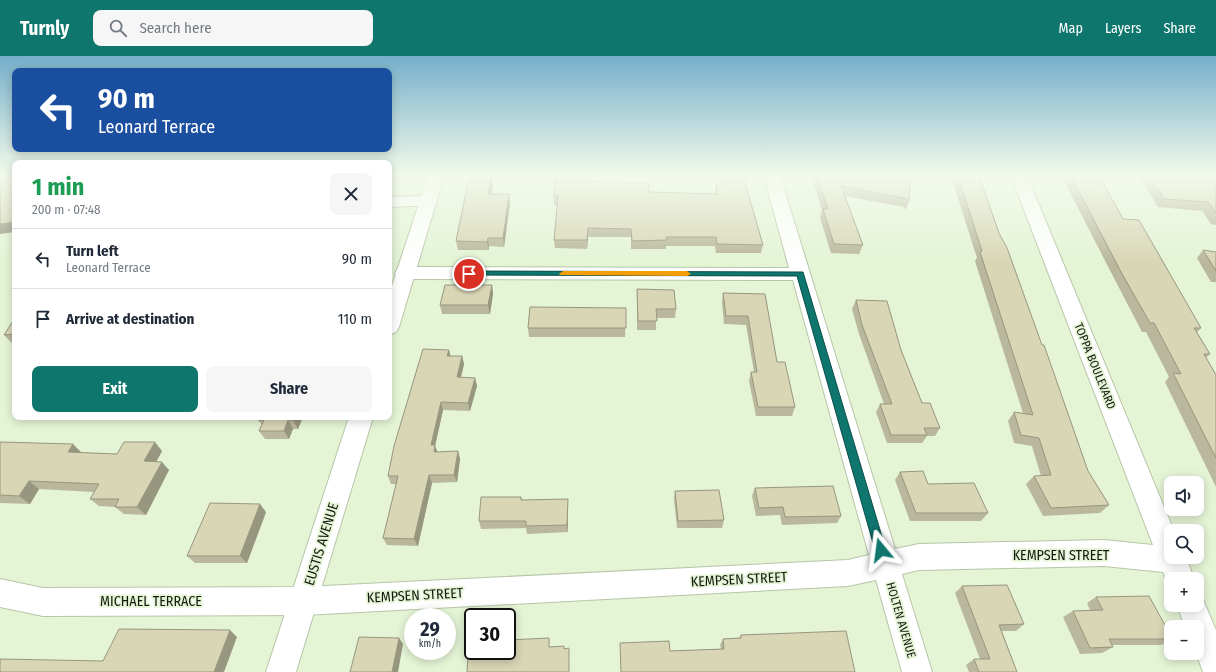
<!DOCTYPE html>
<html lang="en">
<head>
<meta charset="utf-8">
<style>
  :root { --surface:#fff; --page:#f6f6f7; --text:#1f2937; --muted:#747a83; --line:#e0e1e3; --accent:#0f766e }
  body { margin:0; font-family:"Fira Sans Condensed",sans-serif; background:var(--page); color:var(--text); height:100vh; display:flex; flex-direction:column; font-size:15px; white-space:nowrap }
  * { box-sizing:border-box; margin:0 }
  p { font-size:13px; color:var(--muted) }
  .icon { flex:none; width:22px; height:22px; fill:none; stroke:currentColor; stroke-width:2; stroke-linecap:round; stroke-linejoin:round }
  .map { position:relative; flex:1; overflow:hidden }
  .details { position:absolute; left:12px; top:104px; width:380px; height:260px; display:flex; flex-direction:column; background:var(--surface); border-radius:8px; box-shadow:0 2px 10px #0003 }
  .details>* { flex:none }
  .top-card { position:absolute; left:12px; top:12px; width:380px; height:84px; border-radius:8px; box-shadow:0 2px 10px #0003; background:#1a4fa0; color:#fff; overflow:hidden }
  .fabs { position:absolute; left:1164px; top:420px; display:grid; gap:8px }
  .fabs a { display:grid; place-items:center; width:40px; height:40px; border-radius:8px; background:var(--surface); box-shadow:0 2px 10px #0003; font-size:20px }
  .speed { position:absolute; left:404px; top:552px; display:flex; gap:8px; font-size:20px; font-weight:700; text-align:center }
  .speed>* { display:grid; place-content:center; width:52px; height:52px; border-radius:50%; background:var(--surface); box-shadow:0 2px 10px #0003; line-height:1 }
  .speed small { font-size:10px; font-weight:400 }
  .speed .limit { border:2px solid #111; border-radius:6px; background:#fff; color:#111 }
  .pin { position:absolute; display:grid; place-items:center; width:34px; height:34px; color:#fff; margin:-17px; border:2px solid #fff; border-radius:50%; box-shadow:0 1px 4px #0007 }
  .me { position:absolute; width:44px; margin:-22px; rotate:344deg; stroke-linejoin:round; filter:drop-shadow(0 0 3px #0008) }
  .turn { display:flex; align-items:center; gap:14px; height:84px; padding:0 20px; font-size:18px }
  .turn .icon { width:52px; height:52px; stroke-width:2.5 }
  .turn b { display:block; font-size:28px; line-height:34px }
  .round { display:grid; place-items:center; flex:none; width:42px; height:42px; border-radius:8px; background:var(--page) }
  .headline { display:flex; align-items:center; justify-content:space-between; height:68px; padding:0 20px }
  h1 { font-size:24px; font-weight:700; line-height:30px; color:#1e9e55 }
  .primary-button { display:flex; gap:8px; margin-top:auto; padding:8px 20px }
  .primary-button a { flex:1; height:46px; border-radius:8px; background:var(--accent); color:#fff; font-size:16px; font-weight:700; line-height:46px; text-align:center }
  .primary-button a+a { background:var(--page); color:var(--text) }
  ul { padding:0; list-style:none }
  li { display:flex; align-items:center; gap:12px; height:60px; padding:0 20px; border-top:1px solid var(--line) }
  li div { flex:1 }
  li b { display:block; font-size:15px }
  li em { font-style:normal }
  header { display:flex; align-items:center; gap:24px; box-sizing:border-box; height:56px; padding:0 20px; background:var(--accent); color:#fff }
  header strong { font-size:19px }
  nav { display:flex; gap:22px; margin-inline-start:auto; font-size:14px }
  .search { width:280px; height:36px; background:var(--page); display:flex; align-items:center; gap:10px; box-sizing:border-box; padding:0 14px; border-radius:8px; color:var(--muted); font-size:15px }
  .map>svg:first-child { display:block }
  .lines { fill:none; stroke-linecap:round; stroke-linejoin:round }
  .minor-casing { stroke:#b6c6a8; stroke-width:2 }
  .tertiary-casing { stroke:#b6c6a8; stroke-width:2 }
  .minor { fill:#fff; fill-rule:evenodd }
  .tertiary { fill:#fff; fill-rule:evenodd }
  .wall { fill:#bab89c }
  .shaded-wall { fill:#97967f }
  .building { fill:#d8d6b5; stroke:#97967f }
  .route { fill:#0f766e; stroke:#0a4d48 }
  .slow { fill:#f59e0b }
  .labels { text-anchor:middle; stroke-width:3.5; stroke-linejoin:round; paint-order:stroke }
  .street-label { font-size:12px; fill:#141a0f; stroke:#e4f4d5 }
  .near-street-label { font-size:14px; fill:#141a0f; stroke:#e4f4d5 }
</style>
</head>
<body>
<header>
<strong>Turnly</strong>
<div class="search"><svg class="icon" aria-label="search" viewBox="0 0 24 24"><circle cx="10" cy="10" r="6"/><path d="M15 15l6 6"/></svg>Search here</div>
<nav><a>Map</a><a>Layers</a><a>Share</a></nav>
</header>
<div class="map">
<svg width="1216" height="616" viewBox="0 0 1216 616">
  <rect width="100%" height="100%" fill="#e4f4d5"/>
  <g class="lines">
    <defs>
      <path id="minor" d="M764 120H780L895 493 919 488 1104 484 1153 489 1011 120H1027L1174 475H1171V501H1186L1194 523H1171V533L1163 516 1104 510 919 514 902 518 932 616H902L876 524 848 530 304 559 43 560 0 551V523L43 532 304 531 848 504 869 499 793 224 405 223 398 222 395 217 398 212 405 211 789 212Z
        M428 140 434 141 437 145 434 149 389 151V141Z
        M1197 537 1201 539 1216 574V616H1203L1196 597H1197V571H1185L1177 549H1197Z"/>
      <path id="tertiary" d="M428 120H444L399 271 396 276 389 279V239Z
        M349 361H373L296 616H266Z"/>
    </defs>
    <!-- minor casing -->
    <use href="#minor" class="minor-casing"/>
    <!-- tertiary casing -->
    <use href="#tertiary" class="tertiary-casing"/>
    <!-- minor -->
    <use href="#minor" class="minor"/>
    <!-- tertiary -->
    <use href="#tertiary" class="tertiary"/>
  </g>
  <!-- wall -->
  <path class="wall" d="M722 120 763 189 761 197H716L715 190H666V193H631V181H588L587 193 555 192 554 184 558 149H554V140L584 125 649 136 715 138 716 128H720Z
    M816 120H911L909 145 906 154 904 151 845 140 863 189 859 198 831 197 820 162 822 154 814 128Z
    M951 120H979L999 177 1088 415 1109 449 1100 457 1043 460 1026 428 1034 420H1041L1032 390 1014 387 1008 365 1014 356 1023 357 975 205 977 202Z
    M1063 120H1099L1123 163 1201 272 1197 276 1210 298 1206 302 1216 319V431L1165 326 1169 321 1146 276H1142L1115 224 1063 123 1064 121Z
    M1139 120H1215L1216 121V169L1211 168 1202 155 1158 151Z
    M491 121 493 130 491 138 510 147 504 191 489 190V194H458L456 185Z
    M1203 194 1216 196V226H1211L1197 202Z
    M492 229 493 238 490 258H442L440 249Z
    M637 233 676 253 675 262H656V274H637Z
    M723 237 765 238 777 306 795 351 792 360H756L749 325 751 316H754L746 269 724 268 722 246Z
    M856 244 901 294 922 347 940 372 935 380H927L922 387H887L876 356 880 348H884L859 278 852 253Z
    M626 252 625 281H529L528 272Z
    M15 262V290L4 279Z
    M449 294 450 300H462L464 308 461 321 475 322 477 330 470 355 443 354 435 390 437 396 458 395 460 403 457 426 432 427 418 490 387 489 383 482 396 428H391L388 420Z
    M303 361 298 373H293L289 383H265L259 375 262 369 258 364Z
    M0 386 82 397 117 398 162 395 156 406 169 414 146 459 124 458 115 451 99 450 90 443 94 436 39 433 30 448 0 447Z
    M900 416 988 457 981 465H910L895 424Z
    M755 432 841 460 837 467 782 469 780 459 756 460 752 440Z
    M675 435 724 464 722 472H677L674 443Z
    M521 441 522 444 568 443V476L527 478 526 472 481 473 479 465Z
    M266 456 247 507H195L187 500Z
    M962 530 1024 568 1016 575H1002L1017 616H969L966 609 974 603H980L955 537Z
    M1096 541 1171 580V584L1161 589H1112L1113 591 1102 597 1080 598 1063 561 1073 555 1090 554 1087 547Z
    M741 579 855 616H621L620 587 670 595 721 593 720 589 723 583 739 582Z"/>
  <!-- shaded-wall -->
  <path class="shaded-wall" d="M491 121 493 130 490 147 488 138Z
    M509 138 510 147 504 191 503 182Z
    M15 164V176L0 178V168Z
    M588 172V181L587 193V184Z
    M488 182 489 190V194L487 186Z
    M492 229 493 238 490 258 488 249Z
    M449 294 451 302 447 300Z
    M462 300 464 308 459 329 457 321Z
    M475 322 477 330 470 355 468 347Z
    M441 346 443 354 435 390 438 397H433L431 389Z
    M295 361H303L298 373 293 364Z
    M288 364 293 373 289 383 284 375Z
    M155 386 162 395 152 414 144 405Z
    M73 388 82 397 68 396Z
    M458 395 460 403 457 426 454 419Z
    M162 406 169 414 146 459 137 451Z
    M429 419 432 427 418 490 414 483Z
    M29 425 39 433 30 448 19 440Z
    M568 443V476L567 469Z
    M260 448 266 456 247 507 240 500Z
    M230 574 237 581 224 616H214Z
    M399 582 403 588 398 616H392Z"/>
  <!-- building -->
  <path class="building" d="M0 120H15V164L14 166 0 168Z
    M722 120H743L763 189 717 188 716 181H666L667 184 632 185 631 173 588 172 587 184H554L558 140H554L555 121H584L583 125 649 127V136L717 138 716 128H723Z
    M816 120H911L909 145 908 143 841 130 863 189 834 188 823 153H828Z
    M958 120H979L999 177 1007 192 1042 289H1044L1088 415 1109 449 1051 452 1034 420 1051 419 1039 382 1021 379 1014 356 1033 359 980 196 982 195Z
    M1071 120H1099L1123 163 1139 164 1201 272H1194L1210 298H1204L1216 319V402L1173 317 1181 318 1154 267H1150L1121 216Z
    M1150 120H1215L1216 121V157L1208 146 1164 143Z
    M491 121 488 138H509L503 182H488L487 186 456 185 469 122Z
    M1203 194 1216 196V215Z
    M445 229H492L488 249H440Z
    M637 233 674 234 676 253H656L657 265H638Z
    M723 237 765 238 777 306H785L795 351H758L751 316H757L748 260H726Z
    M856 244 887 245 901 294 922 347H930L940 372H924L927 379H891L880 348H892L862 269Z
    M530 251 626 252V272H528Z
    M15 262V278L4 279Z
    M15 283V287H12Z
    M423 293 449 294 447 300H462L457 321 475 322 468 347 441 346 431 389H435L434 396 458 395 454 419H429L414 483 383 482 398 420H388L394 390Z
    M260 361H295L293 364H288L284 375H259L264 364H258Z
    M0 386 73 388 68 396 117 398 124 386H155L144 405 162 406 137 451H115L119 443H90L99 428 29 425 19 440 0 439Z
    M923 415 928 428 974 427 988 457H916L900 416Z
    M833 430 841 460 785 461 783 451 759 452 755 432Z
    M719 434 724 464 678 465 675 435Z
    M481 441H521V444L568 443 567 469 526 470V465H479Z
    M210 447 260 448 240 500H187Z
    M1007 529 1024 568 999 569 1017 616H979L974 603H990L962 530Z
    M1149 540 1171 580V583H1109L1113 591 1090 592 1073 555 1103 554 1096 541Z
    M119 573 230 574 214 616H0V603L103 605Z
    M846 575 855 616H621L620 587 669 585 670 595 724 593 723 583 741 582V579Z
    M359 581 399 582 392 616H350Z
    M549 582V591L564 590V593L569 592V616H467L469 585H473V595H507V584Z"/>
  <!-- sky -->
  <linearGradient id="sky" x2="0" y2="1"><stop stop-color="#75afc9"/><stop offset="0.58" stop-color="#f3faec"/><stop offset="1" stop-color="#f3faec" stop-opacity="0"/></linearGradient>
  <rect width="1216" height="206" fill="url(#sky)"/>
  <!-- route -->
  <path class="route" d="M469 215 803 216 886 494 885 498 881 499 877 498 875 494 797 220 466 219V216Z"/>
  <!-- slow -->
  <path class="slow" d="M563 215H687L691 218 687 220 560 219 559 218Z"/>
  <g class="labels">
    <!-- street labels -->
    <g class="street-label">
      <text transform="translate(1095 310) rotate(68)" y="4">TOPPA BOULEVARD</text>
      <text transform="translate(901 564) rotate(74)" y="4">HOLTEN AVENUE</text>
    </g>
    <!-- near-street labels -->
    <g class="near-street-label">
      <text transform="translate(321 488) rotate(-73)" y="5">EUSTIS AVENUE</text>
      <text x="1061" y="504">KEMPSEN STREET</text>
      <text transform="translate(739 523) rotate(-3)" y="5">KEMPSEN STREET</text>
      <text transform="translate(415 539) rotate(-3)" y="5">KEMPSEN STREET</text>
      <text x="151" y="550">MICHAEL TERRACE</text>
    </g>
  </g>
</svg>
<div class="fabs">
<a><svg class="icon" aria-label="sound" viewBox="0 0 24 24"><path d="M4 9h4l5-4v14l-5-4H4zM17 9q2 3 0 6"/></svg></a>
<a><svg class="icon" aria-label="search" viewBox="0 0 24 24"><circle cx="10" cy="10" r="6"/><path d="M15 15l6 6"/></svg></a>
<a>+</a>
<a>−</a>
</div>
<div class="speed"><div>29<small>km/h</small></div><div class="limit">30</div></div>
<div class="pin" style="left:469px;top:218px;background:#d93025"><svg class="icon" aria-label="arrive" viewBox="0 0 24 24"><path d="M6 21V4h12l-3 4 3 4H6"/></svg></div>
<svg class="me" style="left:881px;top:494px" viewBox="-20 -20 40 40"><path d="M0-17L14 15 0 8-14 15z" fill="#0f766e" stroke="#fff" stroke-width="4"/></svg>
<div class="top-card">
<div class="turn"><svg class="icon" aria-label="left" viewBox="0 0 24 24"><path d="M17 20v-9H6M10 6l-5 5 5 5"/></svg><div><b>90 m</b>Leonard Terrace</div></div>
</div>
<section class="details">
<div class="headline"><div><h1>1 min</h1><p>200 m · 07:48</p></div><a class="round"><svg class="icon" aria-label="close" viewBox="0 0 24 24"><path d="M6 6l12 12M18 6L6 18"/></svg></a></div>
<ul>
<li><svg class="icon" aria-label="left" viewBox="0 0 24 24"><path d="M17 20v-9H6M10 6l-5 5 5 5"/></svg><div><b>Turn left</b><p>Leonard Terrace</p></div><em>90 m</em></li>
<li><svg class="icon" aria-label="arrive" viewBox="0 0 24 24"><path d="M6 21V4h12l-3 4 3 4H6"/></svg><div><b>Arrive at destination</b></div><em>110 m</em></li>
</ul>
<div class="primary-button"><a>Exit</a><a>Share</a></div>
</section>
</div>
</body>
</html>
